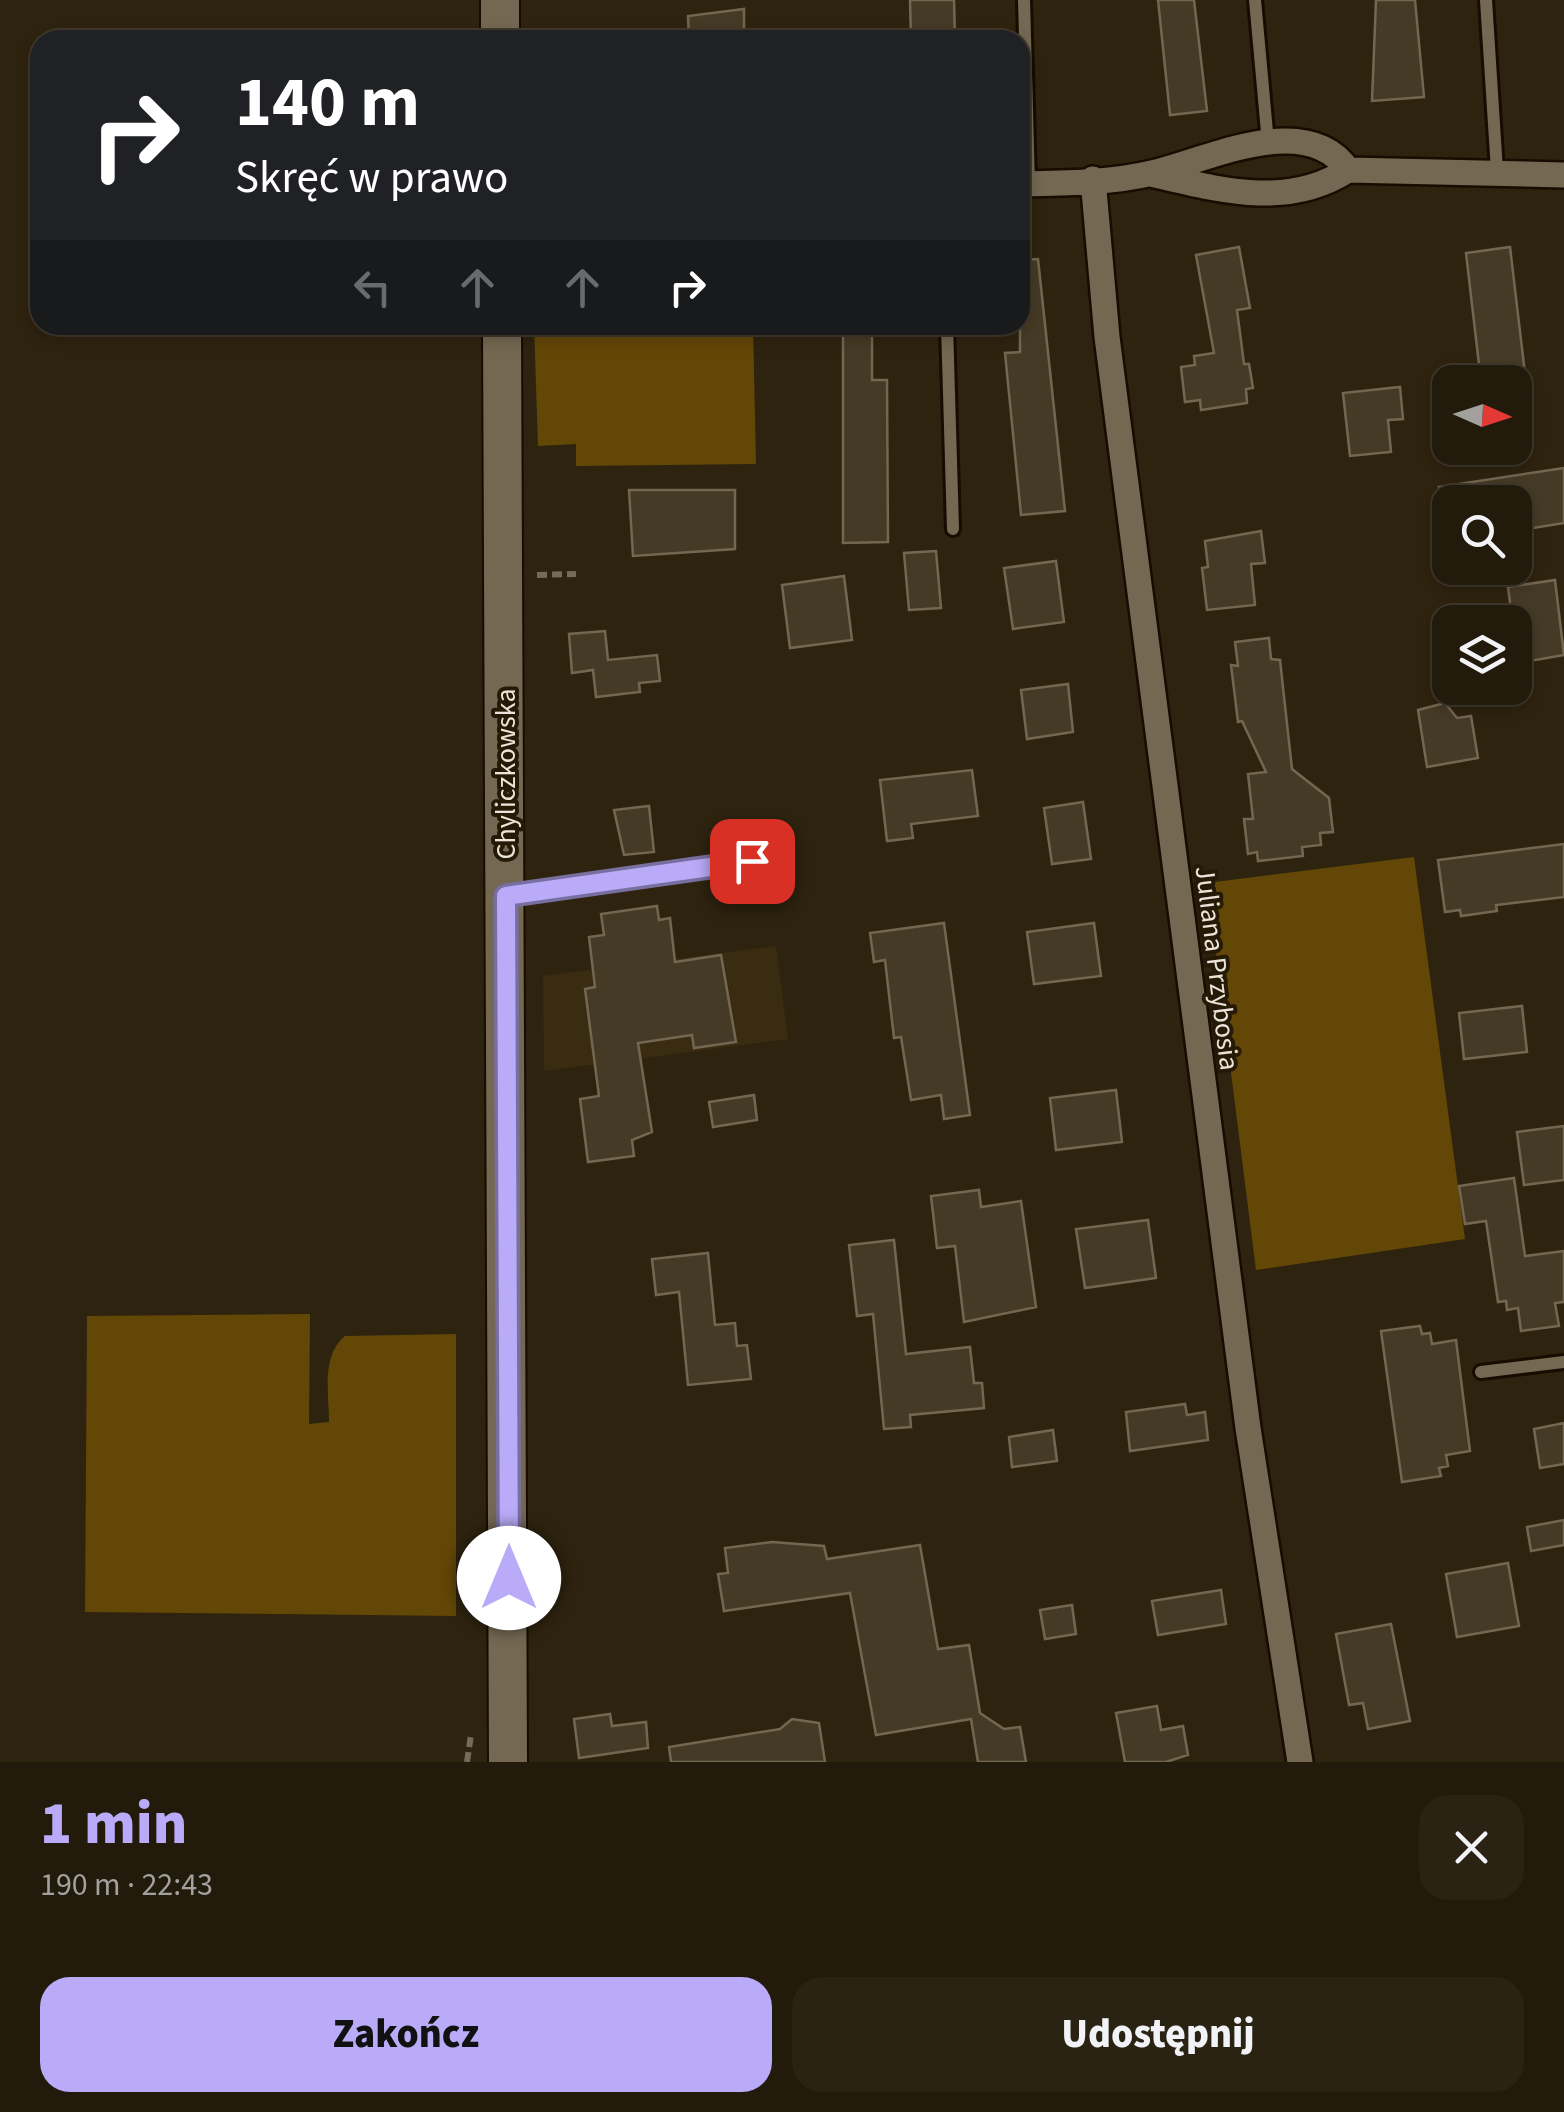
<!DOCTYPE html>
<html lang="pl">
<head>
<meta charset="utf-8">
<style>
  :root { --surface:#221a0b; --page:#2a2314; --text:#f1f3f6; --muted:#a2a19d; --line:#3f382c; --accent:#b9abf7 }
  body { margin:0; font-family:"Source Sans 3",sans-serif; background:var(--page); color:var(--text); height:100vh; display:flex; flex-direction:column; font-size:38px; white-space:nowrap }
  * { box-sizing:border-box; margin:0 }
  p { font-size:32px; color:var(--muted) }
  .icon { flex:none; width:55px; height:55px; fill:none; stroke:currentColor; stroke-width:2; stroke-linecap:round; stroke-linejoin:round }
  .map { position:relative; height:1762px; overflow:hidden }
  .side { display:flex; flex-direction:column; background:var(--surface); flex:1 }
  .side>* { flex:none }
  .top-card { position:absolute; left:30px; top:30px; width:1000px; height:305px; border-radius:30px; box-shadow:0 5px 15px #0003,0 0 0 2px var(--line); background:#202124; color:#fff; overflow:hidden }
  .needle { width:65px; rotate:93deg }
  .controls { position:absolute; left:1432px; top:365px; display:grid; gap:20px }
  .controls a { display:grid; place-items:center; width:100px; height:100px; border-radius:20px; background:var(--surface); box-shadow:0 5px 15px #0003,0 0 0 2px var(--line); font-size:50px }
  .pin { position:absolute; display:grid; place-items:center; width:85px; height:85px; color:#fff; margin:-42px; border-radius:20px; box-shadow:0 5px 15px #0006 }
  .me { position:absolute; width:110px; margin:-55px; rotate:0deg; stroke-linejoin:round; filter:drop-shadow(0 0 8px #0008) }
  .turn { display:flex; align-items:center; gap:35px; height:210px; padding:0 40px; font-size:45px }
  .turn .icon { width:130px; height:130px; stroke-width:2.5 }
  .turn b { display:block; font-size:70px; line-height:85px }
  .lanes { display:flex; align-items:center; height:95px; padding:0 40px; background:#0003; justify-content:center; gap:50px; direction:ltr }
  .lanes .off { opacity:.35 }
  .round { display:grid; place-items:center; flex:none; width:105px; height:105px; border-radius:30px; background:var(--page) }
  .overview { display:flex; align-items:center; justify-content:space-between; height:170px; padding:0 40px }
  h1 { font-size:60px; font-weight:800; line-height:75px; color:var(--accent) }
  .primary-button { display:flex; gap:20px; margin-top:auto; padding:20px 40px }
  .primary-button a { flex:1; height:115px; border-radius:30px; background:var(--accent); color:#111; font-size:40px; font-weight:800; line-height:115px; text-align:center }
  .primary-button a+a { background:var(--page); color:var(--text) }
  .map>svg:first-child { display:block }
  .built { fill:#3a2c10 }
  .green { fill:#634707 }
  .building { fill:#453a25; stroke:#746751; stroke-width:2.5 }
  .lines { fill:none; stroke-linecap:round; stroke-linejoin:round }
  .lane-casing { stroke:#160c00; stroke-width:18 }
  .street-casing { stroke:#160c00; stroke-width:30 }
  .secondary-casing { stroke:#160c00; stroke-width:42 }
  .path { stroke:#746b5a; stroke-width:6; stroke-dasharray:10 5; stroke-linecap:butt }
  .lane { stroke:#746852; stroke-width:12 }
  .street { stroke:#746852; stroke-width:25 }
  .secondary { stroke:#746852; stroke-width:38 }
  .route-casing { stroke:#786fa1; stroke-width:25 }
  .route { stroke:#b9abf7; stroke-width:18 }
  .labels { text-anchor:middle; stroke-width:8; stroke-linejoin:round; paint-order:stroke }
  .street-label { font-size:28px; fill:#ebe4d8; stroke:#241a06 }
</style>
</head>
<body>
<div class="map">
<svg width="1564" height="1762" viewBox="0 0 1564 1762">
  <rect width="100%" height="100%" fill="#2e230f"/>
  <!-- built -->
  <path class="built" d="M776 946 788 1039 544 1071 543 976Z"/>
  <!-- green -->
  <path class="green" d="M534 325H753L756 464 576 466V444L538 446Z
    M1414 857 1465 1239 1256 1270 1207 883Z
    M310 1314 309 1424 329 1422C329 1393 321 1356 345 1336L456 1334V1616L85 1612 87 1316Z"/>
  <!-- building -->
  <path class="building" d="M910 0H954L955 40H911Z
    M1158 0H1194L1207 111 1170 115Z
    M1376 0H1415L1424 97 1372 101Z
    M744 9V40H689L688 16Z
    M1239 247 1250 308 1237 310 1244 364H1249L1253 388 1246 389 1247 403 1201 410 1200 400 1185 402 1181 367 1195 365 1194 356 1214 353 1196 255Z
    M1510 247 1526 382H1481L1466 253Z
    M1038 259 1065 511 1021 515 1005 353 1020 352V260Z
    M843 325H872V380H887L888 542 843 543Z
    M1400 387 1403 419 1388 420 1391 452 1350 456 1343 393Z
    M1564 468V523L1515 531V502H1440L1439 487Z
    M629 490H735V549L633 556Z
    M1261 531 1265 563 1251 564 1255 605 1207 610 1202 568 1208 567 1205 541Z
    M936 551 941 608 909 610 904 553Z
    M1056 561 1064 622 1013 629 1004 568Z
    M844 576 852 640 790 648 782 585Z
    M1555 580 1564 655 1518 663 1508 587Z
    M605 631 608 660 657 655 660 681 639 683 640 692 596 697 593 670 572 673 569 634Z
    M1269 638 1271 659 1280 660 1292 769 1329 798 1333 832 1320 833 1321 845 1302 847 1303 856 1258 861 1257 852 1248 854 1244 819H1253L1248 774 1266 772 1242 721 1238 722 1231 665 1238 666 1235 642Z
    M1068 684 1073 732 1027 739 1021 690Z
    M1445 703 1457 718 1471 716 1478 758 1427 767 1418 710Z
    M972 770 978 816 911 824 913 838 887 841 880 780Z
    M1083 802 1091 859 1052 864 1044 808Z
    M649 806 654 852 624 855 614 810Z
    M1564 844V897L1496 905 1497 911 1461 916 1460 910 1445 912 1438 860Z
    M657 906 659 920 670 918 675 962 721 955 736 1042 694 1048 692 1035 638 1043 652 1132 632 1140 634 1156 588 1162 580 1099 599 1096 585 989 595 987 589 937 604 935 601 914Z
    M944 923 970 1115 944 1119 941 1095 911 1100 901 1037 894 1038 885 960 874 962 870 933Z
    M1094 923 1101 976 1034 984 1027 932Z
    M1522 1006 1527 1052 1464 1059 1459 1013Z
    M1116 1090 1122 1142 1056 1150 1050 1098Z
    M754 1095 757 1120 713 1127 709 1102Z
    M1564 1126V1180L1524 1185 1517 1132Z
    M1514 1178 1525 1256 1564 1251V1302L1555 1303 1559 1326 1521 1331 1518 1308 1507 1310 1506 1301 1498 1302 1486 1221 1465 1224 1459 1186Z
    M979 1190 981 1207 1021 1201 1036 1307 964 1322 955 1246 937 1248 931 1196Z
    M1148 1220 1156 1278 1085 1288 1076 1229Z
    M894 1240 906 1354 970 1347 974 1383H982L984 1408 910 1415 911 1427 884 1429 873 1314 857 1316 849 1245Z
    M708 1253 715 1325 735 1323 737 1346 747 1345 751 1379 688 1385 679 1292 656 1295 652 1259Z
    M1420 1326 1422 1334 1430 1333 1432 1344 1456 1340 1470 1451 1446 1455 1448 1466 1439 1468 1441 1476 1402 1482 1381 1331Z
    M1185 1404 1187 1415 1205 1412 1208 1440 1130 1451 1126 1412Z
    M1564 1423V1464L1540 1468 1534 1429Z
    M1053 1430 1057 1461 1012 1467 1009 1437Z
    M1564 1520V1545L1531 1551 1527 1527Z
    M772 1542 824 1546 827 1559 920 1545 938 1649 969 1645 980 1713 1004 1729 1020 1727 1026 1762H978L971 1719 876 1735 850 1593 724 1611 718 1574 728 1573 725 1548Z
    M1508 1563 1519 1626 1457 1637 1446 1574Z
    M1221 1590 1226 1624 1158 1635 1152 1601Z
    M1072 1605 1076 1634 1045 1639 1040 1610Z
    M1391 1624 1410 1721 1368 1729 1363 1703 1349 1705 1336 1634Z
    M1157 1706 1161 1730 1183 1726 1188 1755 1166 1762H1125L1116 1713Z
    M610 1714 612 1726 646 1722 648 1748 579 1758 574 1719Z
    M792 1719 819 1723 825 1762H671L669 1747 780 1729Z"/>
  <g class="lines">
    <defs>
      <path id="lane" d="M1024 0 1029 184
        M1255 0 1268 143
        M1486 0 1497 171
        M947 325 953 529
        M508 895 752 861
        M1481 1372 1564 1362"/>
      <path id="street" d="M1151 174C1217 189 1286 210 1348 170L1564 175
        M1093 179 1107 337 1248 1428 1300 1762
        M1020 184C1062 183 1111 183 1152 173 1206 161 1306 109 1348 170"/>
      <path id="secondary" d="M500 0V40
        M502 325 508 1762"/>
    </defs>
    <!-- lane casing -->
    <use href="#lane" class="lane-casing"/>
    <!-- street casing -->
    <use href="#street" class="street-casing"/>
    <!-- secondary casing -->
    <use href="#secondary" class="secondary-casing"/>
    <!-- path -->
    <path class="path" d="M537 575 576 574
      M467 1762 471 1735"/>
    <!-- lane -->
    <use href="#lane" class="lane"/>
    <!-- street -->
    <use href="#street" class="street"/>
    <!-- secondary -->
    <use href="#secondary" class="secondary"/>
  </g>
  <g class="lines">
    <defs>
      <path id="route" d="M509 1578 506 896 752 861"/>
    </defs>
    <!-- route casing -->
    <use href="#route" class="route-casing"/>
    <!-- route -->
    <use href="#route" class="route"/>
  </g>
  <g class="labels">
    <!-- street labels -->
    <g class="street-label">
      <text transform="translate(505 774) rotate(-90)" y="10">Chyliczkowska</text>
      <text transform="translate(1218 968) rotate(83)" y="10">Juliana Przybosia</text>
    </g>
  </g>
</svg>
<div class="controls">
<a><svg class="needle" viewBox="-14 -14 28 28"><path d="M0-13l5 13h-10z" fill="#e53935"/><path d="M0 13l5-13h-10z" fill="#a2a19d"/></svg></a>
<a><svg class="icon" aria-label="search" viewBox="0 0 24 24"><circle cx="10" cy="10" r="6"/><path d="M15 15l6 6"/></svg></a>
<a><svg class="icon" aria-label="layers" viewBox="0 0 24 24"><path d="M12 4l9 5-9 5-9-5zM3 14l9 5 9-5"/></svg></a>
</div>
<div class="pin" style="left:752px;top:861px;background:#d93025"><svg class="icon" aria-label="arrive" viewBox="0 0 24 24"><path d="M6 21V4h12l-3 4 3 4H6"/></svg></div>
<svg class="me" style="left:509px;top:1578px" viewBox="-20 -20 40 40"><circle r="19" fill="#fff"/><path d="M0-13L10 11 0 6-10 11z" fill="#b9abf7"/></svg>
<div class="top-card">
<div class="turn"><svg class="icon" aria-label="right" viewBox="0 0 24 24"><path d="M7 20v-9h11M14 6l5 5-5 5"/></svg><div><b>140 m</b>Skręć w prawo</div></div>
<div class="lanes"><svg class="icon off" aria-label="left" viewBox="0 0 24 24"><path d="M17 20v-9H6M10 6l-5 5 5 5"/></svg><svg class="icon off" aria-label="ahead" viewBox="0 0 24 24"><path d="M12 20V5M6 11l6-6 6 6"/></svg><svg class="icon off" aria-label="ahead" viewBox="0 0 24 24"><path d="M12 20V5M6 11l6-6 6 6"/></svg><svg class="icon" aria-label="right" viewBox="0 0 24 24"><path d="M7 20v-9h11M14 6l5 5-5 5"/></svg></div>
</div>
</div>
<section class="side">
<div class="overview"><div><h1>1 min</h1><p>190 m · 22:43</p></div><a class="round"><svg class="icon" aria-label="close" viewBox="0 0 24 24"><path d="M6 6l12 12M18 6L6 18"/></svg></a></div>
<div class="primary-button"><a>Zakończ</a><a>Udostępnij</a></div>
</section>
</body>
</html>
